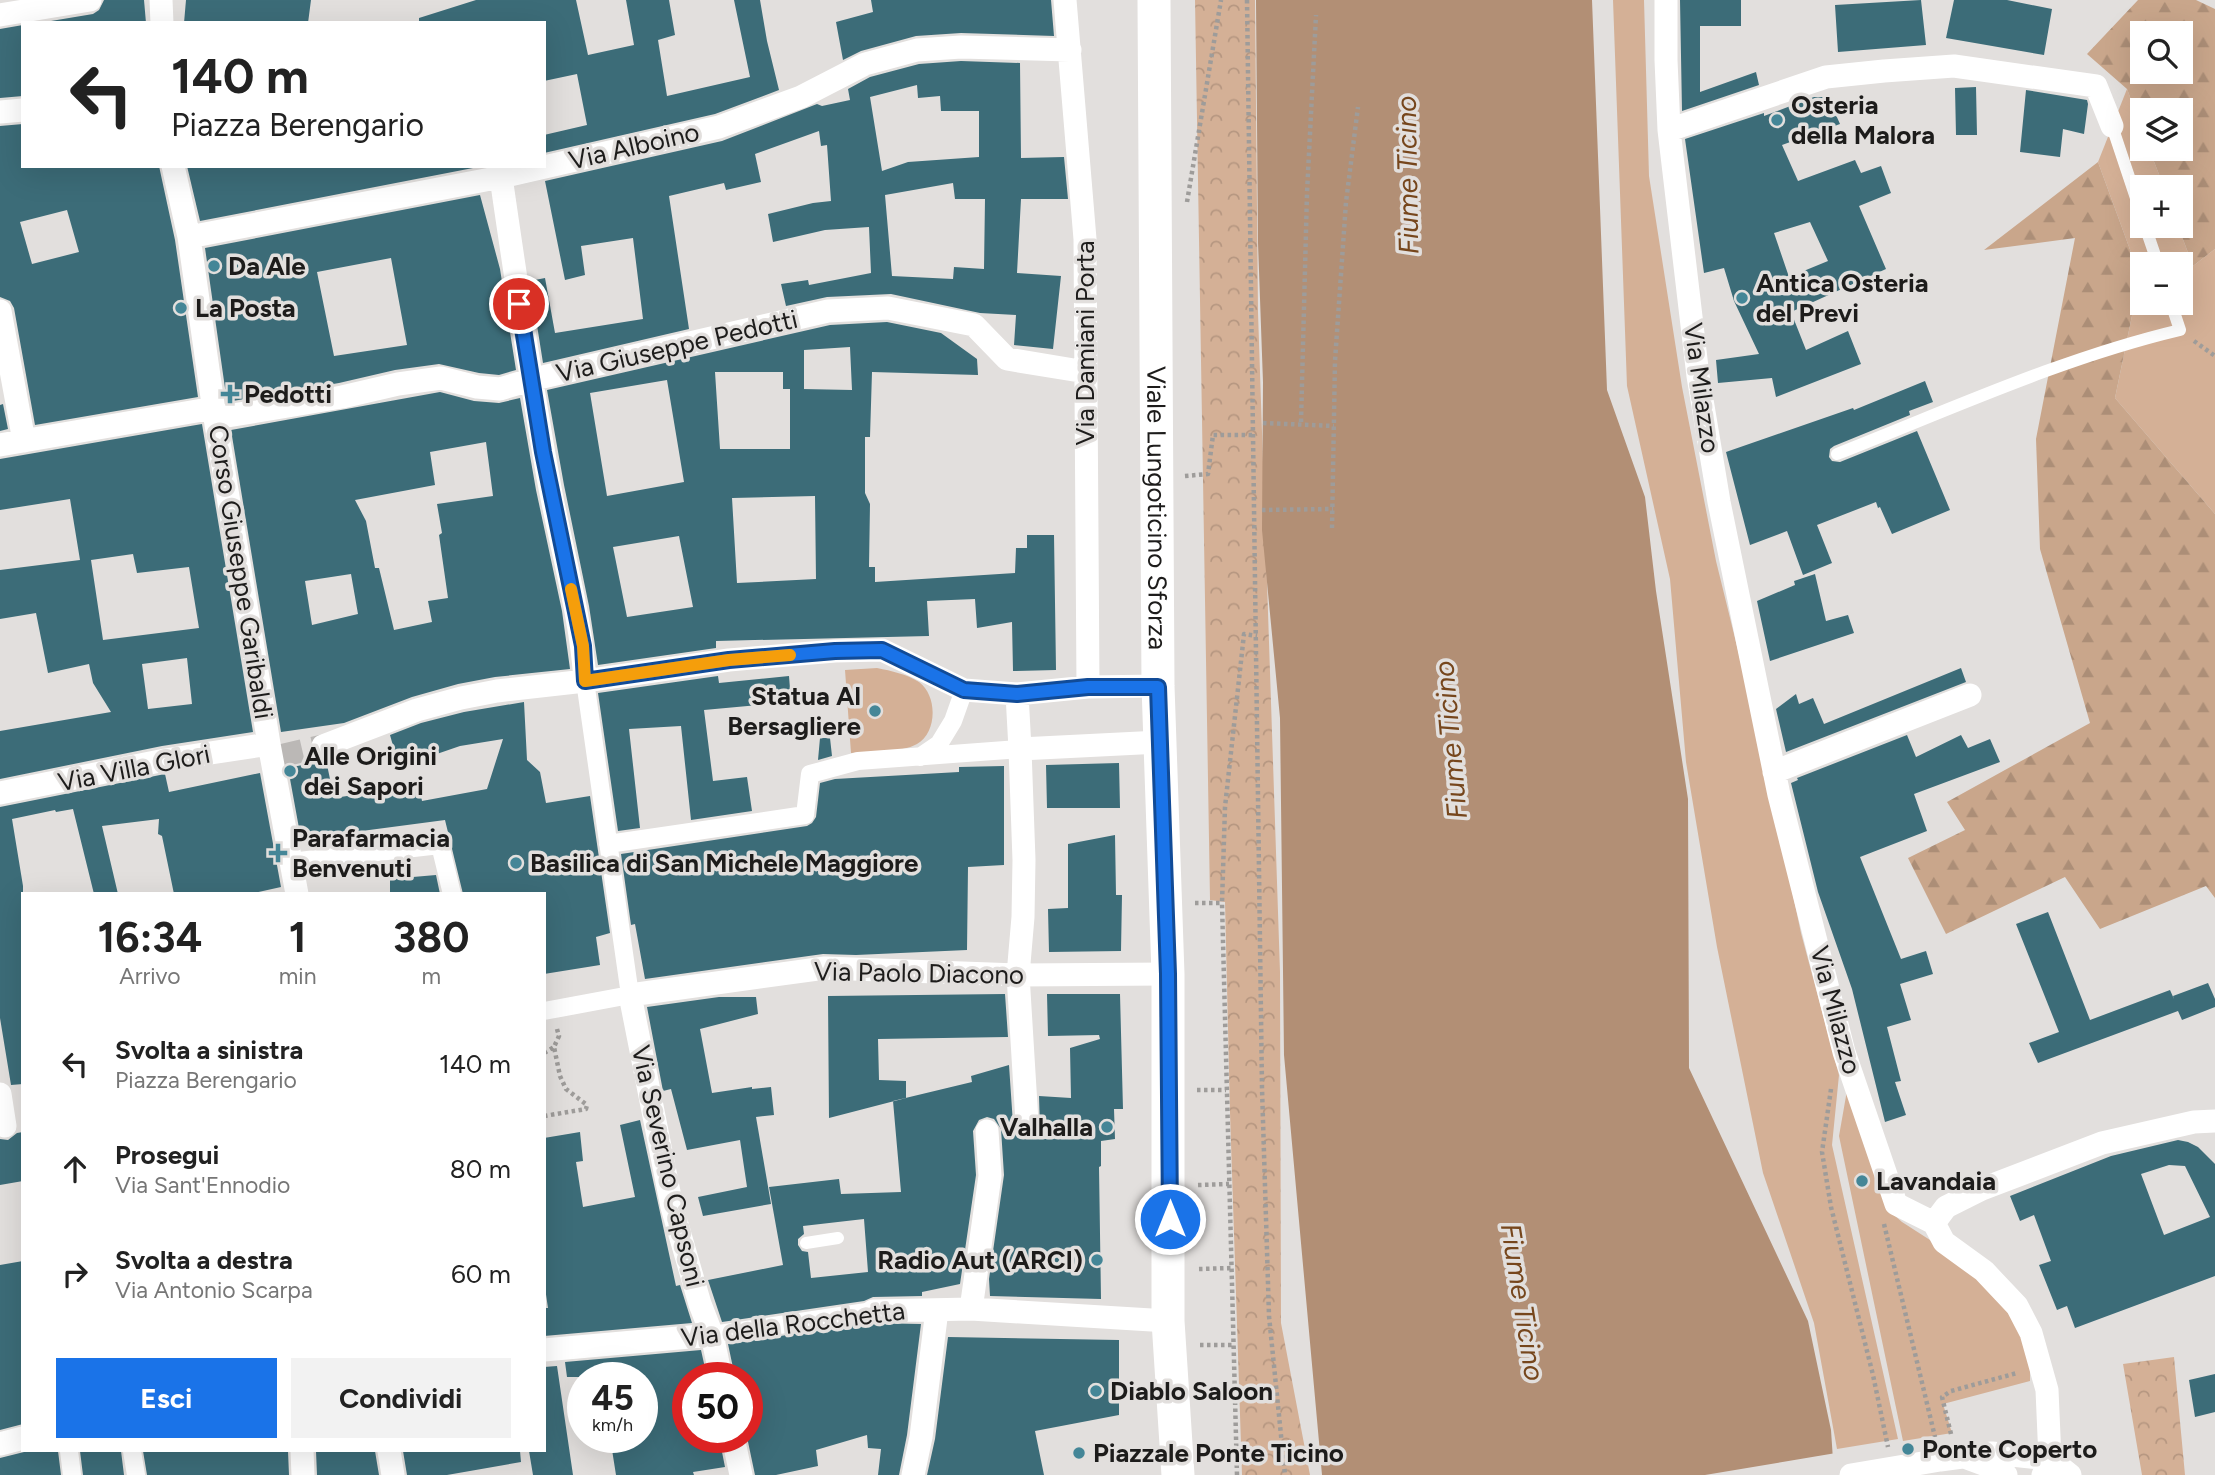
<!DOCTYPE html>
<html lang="it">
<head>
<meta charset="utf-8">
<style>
  :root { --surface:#fff; --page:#f2f2f2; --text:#222; --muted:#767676; --accent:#1a73e8 }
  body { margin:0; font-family:Figtree,sans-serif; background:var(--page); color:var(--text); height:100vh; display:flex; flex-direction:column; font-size:26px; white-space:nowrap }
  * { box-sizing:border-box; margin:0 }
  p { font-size:23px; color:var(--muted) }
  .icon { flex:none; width:38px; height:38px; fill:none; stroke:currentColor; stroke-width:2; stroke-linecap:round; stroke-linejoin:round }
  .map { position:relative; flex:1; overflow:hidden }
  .drawer { position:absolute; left:21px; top:892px; width:525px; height:560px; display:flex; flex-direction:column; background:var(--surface); border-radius:0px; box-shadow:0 7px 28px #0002 }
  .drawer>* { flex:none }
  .banner { position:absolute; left:21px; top:21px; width:525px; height:147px; border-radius:0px; box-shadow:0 7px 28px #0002; background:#fff; color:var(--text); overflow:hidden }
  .fabs { position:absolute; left:2130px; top:21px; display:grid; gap:14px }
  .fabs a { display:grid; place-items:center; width:63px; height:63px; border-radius:0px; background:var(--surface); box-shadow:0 7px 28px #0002; font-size:35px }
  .speed { position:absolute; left:567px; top:1362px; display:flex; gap:14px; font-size:35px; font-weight:700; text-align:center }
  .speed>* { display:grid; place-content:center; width:91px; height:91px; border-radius:50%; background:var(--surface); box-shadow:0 7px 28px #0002; line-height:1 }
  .speed small { font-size:18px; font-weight:400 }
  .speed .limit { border:10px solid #d22; background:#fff; color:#111 }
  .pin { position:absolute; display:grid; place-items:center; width:60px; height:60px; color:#fff; margin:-30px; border:4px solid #fff; border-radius:50%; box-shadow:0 2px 7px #0007 }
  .me { position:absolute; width:77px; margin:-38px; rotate:0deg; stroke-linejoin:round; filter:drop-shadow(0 0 5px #0008) }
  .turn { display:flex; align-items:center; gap:24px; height:147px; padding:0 35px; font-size:32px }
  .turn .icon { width:91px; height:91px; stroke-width:2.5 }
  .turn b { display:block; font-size:49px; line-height:60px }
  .eta { display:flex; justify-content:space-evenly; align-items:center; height:119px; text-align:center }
  .eta b { font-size:42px; font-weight:700; line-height:49px }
  .cta { display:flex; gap:14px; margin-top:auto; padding:14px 35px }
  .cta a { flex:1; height:80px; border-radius:0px; background:var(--accent); color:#fff; font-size:28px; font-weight:700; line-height:80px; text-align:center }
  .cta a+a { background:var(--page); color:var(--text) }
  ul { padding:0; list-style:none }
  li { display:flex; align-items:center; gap:21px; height:105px; padding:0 35px }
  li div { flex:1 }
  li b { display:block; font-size:26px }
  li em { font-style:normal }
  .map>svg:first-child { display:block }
  .green { fill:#d4b096; fill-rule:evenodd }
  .forest { fill:url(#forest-firs); fill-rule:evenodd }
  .park { fill:url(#park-crowns) }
  .water { fill:#b28f75 }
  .pier { fill:#e2dfdd }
  .building { fill:#3c6c78; fill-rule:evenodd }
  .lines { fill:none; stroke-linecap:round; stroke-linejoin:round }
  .minor-tunnel { stroke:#bbb8b6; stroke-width:23; stroke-dasharray:23 11; stroke-linecap:butt }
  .path { stroke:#9e9c9a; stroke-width:4.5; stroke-dasharray:3.5 3.5; stroke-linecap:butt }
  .service { stroke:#fff; stroke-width:12 }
  .pedestrian { stroke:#fff; stroke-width:18 }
  .minor { stroke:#fff; stroke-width:23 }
  .secondary { stroke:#fff; stroke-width:33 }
  .route-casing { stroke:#114b97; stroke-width:18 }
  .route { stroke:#1a73e8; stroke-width:12 }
  .slow { stroke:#f59e0b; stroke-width:12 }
  .poi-dot { fill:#448697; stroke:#e2dfdd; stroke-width:2.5 }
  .labels { text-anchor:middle; stroke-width:7; stroke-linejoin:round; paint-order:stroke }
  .poi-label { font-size:26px; font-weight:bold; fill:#1d1c1b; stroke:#e2dfdd; text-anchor:start }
  .street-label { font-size:26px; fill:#1d1c1b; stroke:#e2dfdd }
  .water-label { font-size:28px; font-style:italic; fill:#76461c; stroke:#e2dfdd }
</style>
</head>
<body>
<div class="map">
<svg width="2215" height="1475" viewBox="0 0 2215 1475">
  <defs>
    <pattern id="forest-firs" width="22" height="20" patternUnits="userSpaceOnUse" patternTransform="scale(1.75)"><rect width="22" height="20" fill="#c9a68b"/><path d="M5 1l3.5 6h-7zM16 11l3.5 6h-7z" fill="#ac8e77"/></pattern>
    <pattern id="park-crowns" width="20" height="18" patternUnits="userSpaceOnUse" patternTransform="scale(1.75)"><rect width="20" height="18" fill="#d4b096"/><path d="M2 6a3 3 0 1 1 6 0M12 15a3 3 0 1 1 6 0" fill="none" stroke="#b69781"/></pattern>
  </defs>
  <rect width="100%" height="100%" fill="#e2dfdd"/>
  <!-- green -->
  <path class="green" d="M1613 0H1644L1649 176 1682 387 1716 561 1761 744 1801 933 1839 1075 1832 1145 1898 1439 1837 1449 1814 1323 1763 1173 1717 947 1686 762 1670 579 1627 386Z
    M2127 89 2142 129V149H2149L2164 187H2142V226H2178L2193 266 2215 249V514L2115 398 2140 277 2098 162ZM2142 264H2180V303H2142Z
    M877 668C892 671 906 674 919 682 938 696 937 733 917 744 901 753 870 752 851 753L845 670Z
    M1849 1079 1894 1215 1902 1222 1944 1249 2013 1310 2030 1350V1381L1943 1404 1952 1433 1903 1441 1839 1136Z"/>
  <!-- forest -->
  <path class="forest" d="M2138 0H2196L2215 9V249L2193 266 2178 226H2180V187H2164L2149 149H2180V110H2142V129L2127 89 2087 54ZM2142 33H2180V72H2142Z
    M2098 162 2140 277 2115 398 2215 514V898L2206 886 2100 929 2065 877 1946 934 1908 858 1965 830 1947 802 2090 723 2040 549 2036 439 2075 238 1984 250Z"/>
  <!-- park -->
  <path class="park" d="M1195 0H1255L1258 312 1280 972 1281 1323 1310 1475H1242L1230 1113 1225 902 1210 900Z
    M2174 1357 2185 1475H2142L2123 1364Z"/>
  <!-- water -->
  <path class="water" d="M1256 0H1592L1607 390 1645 497 1656 591 1688 799 1689 1068 1808 1321 1831 1430 1834 1475H1322L1284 1055 1280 718 1262 530 1263 382 1258 243Z"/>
  <!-- pier -->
  <path class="pier" d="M1836 1453 1838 1475H1705Z"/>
  <!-- building -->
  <path class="building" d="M104 0H144L146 23H39L93 14 99 10Z
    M186 0H311L308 23H184Z
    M476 0H576L588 55 634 45 626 0H669L675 35 658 40 667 96 750 77 734 0H760L767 41 779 90 715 114 544 153V135L587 125 577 74 544 81V23H419V18Z
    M871 0H1051L1054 36 961 33 916 36 861 51 843 60 836 22 873 12Z
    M1680 0H1741V26H1700V92L1756 72 1759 85 1682 111Z
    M1921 0 1926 45 1838 52 1835 5Z
    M1954 0H2007L2052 9 2044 55 1946 38Z
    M23 25V96L0 98V29Z
    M961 61 1020 63 1021 158 1064 157 1068 199H1021L1017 273 1061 276 1053 349 1014 345 1016 315 980 313 891 294 827 297 786 306 781 284 808 280 809 285 871 273 869 227 825 230 773 242 768 214 813 203 831 201 827 145 821 146 819 131 755 154 761 182 726 190 724 183 669 196 689 329 543 363 530 281 545 278 555 333 643 319 633 238 581 246 585 275 565 280 545 181 722 141 817 104 822 106 850 100 848 89 870 77 919 64ZM917 85 918 98 940 96 941 111H979V157L908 162 882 171 870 97ZM953 183 955 199H985L984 269 954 267 953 279 892 276 885 195Z
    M1976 87 1977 135H1956L1955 88Z
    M2026 90 2087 100 2088 104 2084 134 2063 129 2060 157 2020 152Z
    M1814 97H1828L1840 124 1782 145 1798 181 1855 160 1861 173 1881 166 1891 193 1859 206 1886 269 1791 312 1806 350 1848 331 1861 364 1776 397 1772 378 1718 383 1716 360 1759 354 1734 301 1724 268 1704 273 1685 139 1764 113V116ZM1810 222 1828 261 1789 277 1774 233Z
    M23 124V166H159L175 240 198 397 35 425 14 308 10 301 0 297V126ZM67 210 79 252 32 264 20 222Z
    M187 166H473V168L200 221Z
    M480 195 500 269 516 370 499 375 479 373 439 364 395 370 339 383 227 402 205 248ZM391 258 407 345 334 356 317 272Z
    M887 322 941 333 977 359 978 375 872 372 870 437H865V493L870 504 869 567H875V582L1015 573 1016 548H1027V535H1054L1056 670 1013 671 1012 622 977 628 975 599 927 601 929 636 716 641V648L598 665 589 606 564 485 547 390 830 325ZM850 347 852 390 802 389H804V350ZM715 372H783V389H790V449H720ZM667 380 684 482 607 496 590 393ZM815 496 816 579 737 583 732 498ZM679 536 693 607 627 617 613 547Z
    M1925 381 1933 402 1909 411 1910 415 1834 446 1830 449 1829 457 1832 461 1840 462 1917 431 1950 510 1892 534 1880 507 1878 508 1876 502 1817 525 1832 563 1803 575 1787 531 1750 545 1726 452 1853 408 1854 410Z
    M440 392 474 401 499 403 520 398 536 490 562 611 570 669 495 677 458 684 412 697 344 723 281 732 231 430ZM486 442 493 496 437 504 442 533 439 535 448 598 428 601 432 622 394 630 379 568H375L366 521 355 500 435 485 430 452ZM351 574 358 614 312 625 305 581Z
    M3 404 8 429 0 431V405Z
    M202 424 253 732 162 746 0 779V731L111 712 93 683 89 664 48 673 36 613 0 619V570L80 560 70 499 0 510V459ZM133 554 137 573 189 567 199 628 103 640 91 560ZM187 658 192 704 148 709 142 664Z
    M1815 574 1826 621 1848 615 1854 633 1770 661 1757 601 1795 585 1794 581Z
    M1961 668 1966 682 1786 752 1776 709 1796 694 1799 704 1813 698 1824 724Z
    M718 676 719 683 789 676 791 702 704 710 713 781 747 777 752 811 691 820 681 726 629 729 640 828 618 831 598 693Z
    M524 702 527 760 540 772 546 803 590 796 610 933 596 937 600 965 544 974V894H463L445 820 301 839 288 768 326 760 334 798 419 785 422 801 487 789 503 739 460 746 399 767 390 735 421 723 464 712Z
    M1907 735 1916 757 1961 735 1968 748 1990 739 2000 762 1914 794 1927 831 1860 857 1901 959 1926 951 1933 974 1900 984 1911 1020 1887 1027 1901 1081 1895 1082 1906 1115 1885 1122 1852 989 1818 892 1791 783 1798 780 1797 778Z
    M820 738H830L832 756 818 760Z
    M1119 763 1120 808H1047L1046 765Z
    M1004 766V865L968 867 967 950 856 955 823 954 645 979 635 924 631 925 621 854 807 826 812 823 816 817 820 783 835 779 959 772V767Z
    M260 773 281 887 249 894H174L162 836 158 834 159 819 102 826 118 894H94L73 809 56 812 55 810 12 819 23 886V1084L11 1085 0 1018V807L165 774 169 792Z
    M1115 835 1116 895H1122L1121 951 1049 952 1048 909 1068 908V844Z
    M436 875 440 894H390V879Z
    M2048 912 2090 1020 2170 990 2174 999 2173 996 2208 983 2215 999V1007L2182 1020 2178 1011 2038 1063 2029 1043 2059 1032 2016 924Z
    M1005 994 1008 1037 878 1039 879 1080 906 1081V1098L829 1118 828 996Z
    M1047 994H1120L1123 1109H1114L1115 1139 1101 1141V1166L1099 1167 1101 1299 990 1296 989 1279 1004 1175 1001 1129 994 1119 987 1117 979 1120 973 1131 976 1175 960 1284 922 1292V1296L873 1297 864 1301 722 1322 708 1280 783 1265 769 1187 839 1179 841 1194 901 1192 893 1101 972 1082 971 1076 1009 1065 1013 1124 1020 1134 1027 1136 1035 1133 1040 1128 1039 1096 1071 1098 1070 1048 1100 1039 1099 1035 1048 1036ZM864 1219 868 1272 811 1278 808 1252 802 1251 798 1245V1239L804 1234 803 1226Z
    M719 997H756L758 1014 700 1029 712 1093 752 1087V1089L771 1087 774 1115 756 1117 771 1204 703 1216 698 1197 747 1187 740 1140 687 1150 671 1089 663 1091 647 1007Z
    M640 1120 676 1286 680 1285 692 1323 544 1336V1308H548L544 1281V1138L580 1132 583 1161 576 1162 583 1207 635 1197 620 1125Z
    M23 1132V1181L0 1185V1139L8 1140 17 1133Z
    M2178 1140 2188 1142 2198 1147 2215 1164V1276L2075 1328 2067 1306 2057 1310 2039 1265 2051 1261 2034 1215 2020 1221 2010 1196 2111 1156ZM2169 1165 2185 1166 2210 1217 2164 1235 2141 1174Z
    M23 1261V1424L0 1430V1265Z
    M867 1323 921 1324 907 1435 899 1475H878L881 1449 868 1448 867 1435 816 1450 818 1466 776 1475H755L747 1437V1377H735L728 1344Z
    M948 1337 1119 1340V1415L1035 1431 1044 1475H927L935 1439Z
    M701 1350 707 1377H688V1437H719L725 1467 693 1472 694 1475H616L610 1437H642V1377H567L565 1362Z
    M557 1366 573 1475H533L529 1451H544V1367Z
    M2215 1374V1412L2195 1417 2189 1380Z
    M28 1451H58L61 1475H0V1458Z
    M80 1451H121L124 1475H83Z
    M143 1451H288L289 1475H147Z
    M316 1451H375L379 1475H317Z
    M403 1451H520L521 1462 447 1475H407Z"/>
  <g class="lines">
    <!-- minor-tunnel -->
    <path class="minor-tunnel" d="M280 756 323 746"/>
    <!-- path -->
    <path class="path" d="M1247 0 1262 1088 1269 1316 1285 1475
      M1187 202 1221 0
      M2194 341 2215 356
      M1301 422 1307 193 1316 15
      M1263 423 1334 426
      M1185 476 1208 474 1213 435H1254
      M1262 510 1333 509
      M1332 528 1335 361 1346 202 1358 107
      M1195 903H1222
      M544 1053 554 1047
      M1831 1089 1822 1152 1831 1207 1873 1375 1888 1447
      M1197 1090H1226
      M544 1116 586 1109 587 1105 566 1089 560 1076 554 1047 559 1036 557 1029
      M1198 1185 1229 1184
      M1884 1224 1935 1437
      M1199 1269 1232 1268
      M1200 1345H1234
      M1951 1434 1942 1397 1951 1391 2017 1373
      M1237 1475 1222 903 1225 807 1244 634 1257 636"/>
    <!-- service -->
    <path class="service" d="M2112 126 2142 216
      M2145 226 2158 264
      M1837 454C1949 410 2062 358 2180 330L2171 303
      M806 1243 838 1238"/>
    <!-- pedestrian -->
    <path class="pedestrian" d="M920 757 939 744 953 721 964 690
      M608 844 805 815 810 774 858 761 1020 749
      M290 862 440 845 452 894
      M544 1011 630 995 585 681
      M712 1335 873 1311
      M69 1451 72 1475
      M132 1451 136 1475"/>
    <!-- minor -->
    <path class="minor" d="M161 0 162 23
      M1065 0 1085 239 1088 687
      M1666 0V60L1669 130 1698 376 1719 502 1779 795 1844 1052 1896 1204 1934 1223
      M0 15 90 0
      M0 112 23 110
      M1669 130 1826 77 1884 71 1954 66 2096 86 2112 126
      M173 166 189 237 215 418 269 744 297 894
      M501 177C516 281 531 384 550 488 562 552 581 616 585 681
      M189 237 501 177 719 127 801 97 865 64 917 50 961 47 1070 50
      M0 311 24 441
      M215 418 342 397 398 384 441 378 477 387 500 389 530 380 828 311 888 308 974 325 1007 359 1086 372
      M0 445 214 408
      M1158 686 1088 687 1017 694 1020 749 1160 742
      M323 746 417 710 461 698 497 691 585 681 729 660 835 651 882 650 964 690 1017 694
      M1020 749 1024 860 1023 917 1018 975 1027 1122
      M1774 772 1970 695
      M0 793 165 760 269 744
      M0 1094 5 1126
      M1934 1223 1946 1207 1982 1189 2102 1143 2194 1122 2215 1121
      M1934 1223 1944 1242 1984 1271 2017 1306 2031 1333 2047 1390 2050 1459 2043 1475
      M971 1309 990 1176 987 1131
      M873 1311 971 1309 1168 1321
      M544 1350 712 1335
      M721 1377 712 1335 700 1304 672 1207 630 995 825 968 1018 975 1168 974
      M733 1437 741 1475
      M0 1444 23 1438
      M302 1451 303 1475
      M389 1451 393 1475
      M1967 1458 1994 1468 2006 1475
      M913 1475 921 1437 937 1310
      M1851 1475 1940 1460 1992 1453 2050 1459 2070 1475"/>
    <!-- secondary -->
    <path class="secondary" id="s1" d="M1154 0 1158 686 1168 974V1321L1178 1475"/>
  </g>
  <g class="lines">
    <defs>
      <path id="route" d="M519 304 543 452 583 646 585 681 729 660 835 651 882 650 964 690 1017 694 1088 687H1158L1168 974 1170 1219"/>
    </defs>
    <!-- route casing -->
    <use href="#route" class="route-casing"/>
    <!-- route -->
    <use href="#route" class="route"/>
    <!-- slow -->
    <path class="slow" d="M571 589 583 646 585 681 729 660 790 655"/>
  </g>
  <!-- markers -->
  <g class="poi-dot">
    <circle cx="1777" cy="120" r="7"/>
    <circle cx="214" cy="266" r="7"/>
    <circle cx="1742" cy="298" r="7"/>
    <circle cx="181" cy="308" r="7"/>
    <path d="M226.5 383.5h7v7h7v7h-7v7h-7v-7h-7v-7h7z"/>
    <circle cx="875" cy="711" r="7"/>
    <circle cx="290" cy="771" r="7"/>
    <path d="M274.5 842.5h7v7h7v7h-7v7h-7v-7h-7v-7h7z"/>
    <circle cx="516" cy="863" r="7"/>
    <circle cx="1107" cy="1127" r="7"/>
    <circle cx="1862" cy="1181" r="7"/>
    <circle cx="1097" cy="1260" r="7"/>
    <circle cx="1096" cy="1391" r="7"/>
    <circle cx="1908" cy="1449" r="7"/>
    <circle cx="1079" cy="1453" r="7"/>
  </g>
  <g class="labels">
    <!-- poi labels -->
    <g class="poi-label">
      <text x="1791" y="114">Osteria<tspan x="1791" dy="30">della Malora</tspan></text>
      <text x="228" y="275">Da Ale</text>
      <text x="1756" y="292">Antica Osteria<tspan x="1756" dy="30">del Previ</tspan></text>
      <text x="195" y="317">La Posta</text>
      <text x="244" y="403">Pedotti</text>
      <text x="861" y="705" text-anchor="end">Statua Al<tspan x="861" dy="30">Bersagliere</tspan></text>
      <text x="304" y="765">Alle Origini<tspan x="304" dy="30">dei Sapori</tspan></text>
      <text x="292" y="847">Parafarmacia<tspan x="292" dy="30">Benvenuti</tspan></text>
      <text x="530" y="872">Basilica di San Michele Maggiore</text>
      <text x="1093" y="1136" text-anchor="end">Valhalla</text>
      <text x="1876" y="1190">Lavandaia</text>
      <text x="1083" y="1269" text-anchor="end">Radio Aut (ARCI)</text>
      <text x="1110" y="1400">Diablo Saloon</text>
      <text x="1922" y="1458">Ponte Coperto</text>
      <text x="1093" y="1462">Piazzale Ponte Ticino</text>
    </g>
    <!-- street labels -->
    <g class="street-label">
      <text transform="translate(634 146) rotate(-13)" y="9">Via Alboino</text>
      <text transform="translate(1085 343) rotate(-90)" y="9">Via Damiani Porta</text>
      <text transform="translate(677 346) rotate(-13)" y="9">Via Giuseppe Pedotti</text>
      <text transform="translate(1702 388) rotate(82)" y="9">Via Milazzo</text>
      <text dy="9" stroke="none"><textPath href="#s1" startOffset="508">Viale Lungoticino Sforza</textPath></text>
      <text transform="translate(241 572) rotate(81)" y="9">Corso Giuseppe Garibaldi</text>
      <text transform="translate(134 768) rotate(-11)" y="9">Via Villa Glori</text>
      <text transform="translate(919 973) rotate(1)" y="9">Via Paolo Diacono</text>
      <text transform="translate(1836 1010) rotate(75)" y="9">Via Milazzo</text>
      <text transform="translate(668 1166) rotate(77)" y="9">Via Severino Capsoni</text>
      <text transform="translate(793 1324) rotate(-7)" y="9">Via della Rocchetta</text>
    </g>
    <!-- water labels -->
    <g class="water-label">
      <text transform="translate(1407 175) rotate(-91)" y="10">Fiume Ticino</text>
      <text transform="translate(1450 740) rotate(-95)" y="10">Fiume Ticino</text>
      <text transform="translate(1523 1302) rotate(81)" y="10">Fiume Ticino</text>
    </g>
  </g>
</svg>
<div class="fabs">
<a><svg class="icon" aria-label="search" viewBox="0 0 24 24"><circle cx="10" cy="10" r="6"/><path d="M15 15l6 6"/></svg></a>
<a><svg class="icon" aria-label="layers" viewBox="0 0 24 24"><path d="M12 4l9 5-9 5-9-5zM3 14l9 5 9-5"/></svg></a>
<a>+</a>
<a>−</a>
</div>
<div class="speed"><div>45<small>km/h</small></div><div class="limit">50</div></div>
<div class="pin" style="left:519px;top:304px;background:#d93025"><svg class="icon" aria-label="arrive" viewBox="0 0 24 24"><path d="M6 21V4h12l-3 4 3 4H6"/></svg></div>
<svg class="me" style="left:1170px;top:1219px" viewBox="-20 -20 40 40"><circle r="17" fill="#1a73e8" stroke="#fff" stroke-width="3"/><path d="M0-11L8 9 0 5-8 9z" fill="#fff"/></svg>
<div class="banner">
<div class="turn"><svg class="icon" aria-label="left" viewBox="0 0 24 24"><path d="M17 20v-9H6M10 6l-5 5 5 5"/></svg><div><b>140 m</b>Piazza Berengario</div></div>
</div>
<section class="drawer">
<div class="eta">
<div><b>16:34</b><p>Arrivo</p></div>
<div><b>1</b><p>min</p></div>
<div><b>380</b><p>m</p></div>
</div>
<ul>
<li><svg class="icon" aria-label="left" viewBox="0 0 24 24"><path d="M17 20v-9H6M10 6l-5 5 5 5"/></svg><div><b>Svolta a sinistra</b><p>Piazza Berengario</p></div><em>140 m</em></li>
<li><svg class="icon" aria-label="ahead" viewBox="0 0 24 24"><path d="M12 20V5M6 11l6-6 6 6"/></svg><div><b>Prosegui</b><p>Via Sant'Ennodio</p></div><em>80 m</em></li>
<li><svg class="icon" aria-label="right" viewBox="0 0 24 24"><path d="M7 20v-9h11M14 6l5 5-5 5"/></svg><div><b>Svolta a destra</b><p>Via Antonio Scarpa</p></div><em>60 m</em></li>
</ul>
<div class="cta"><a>Esci</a><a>Condividi</a></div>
</section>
</div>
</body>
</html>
